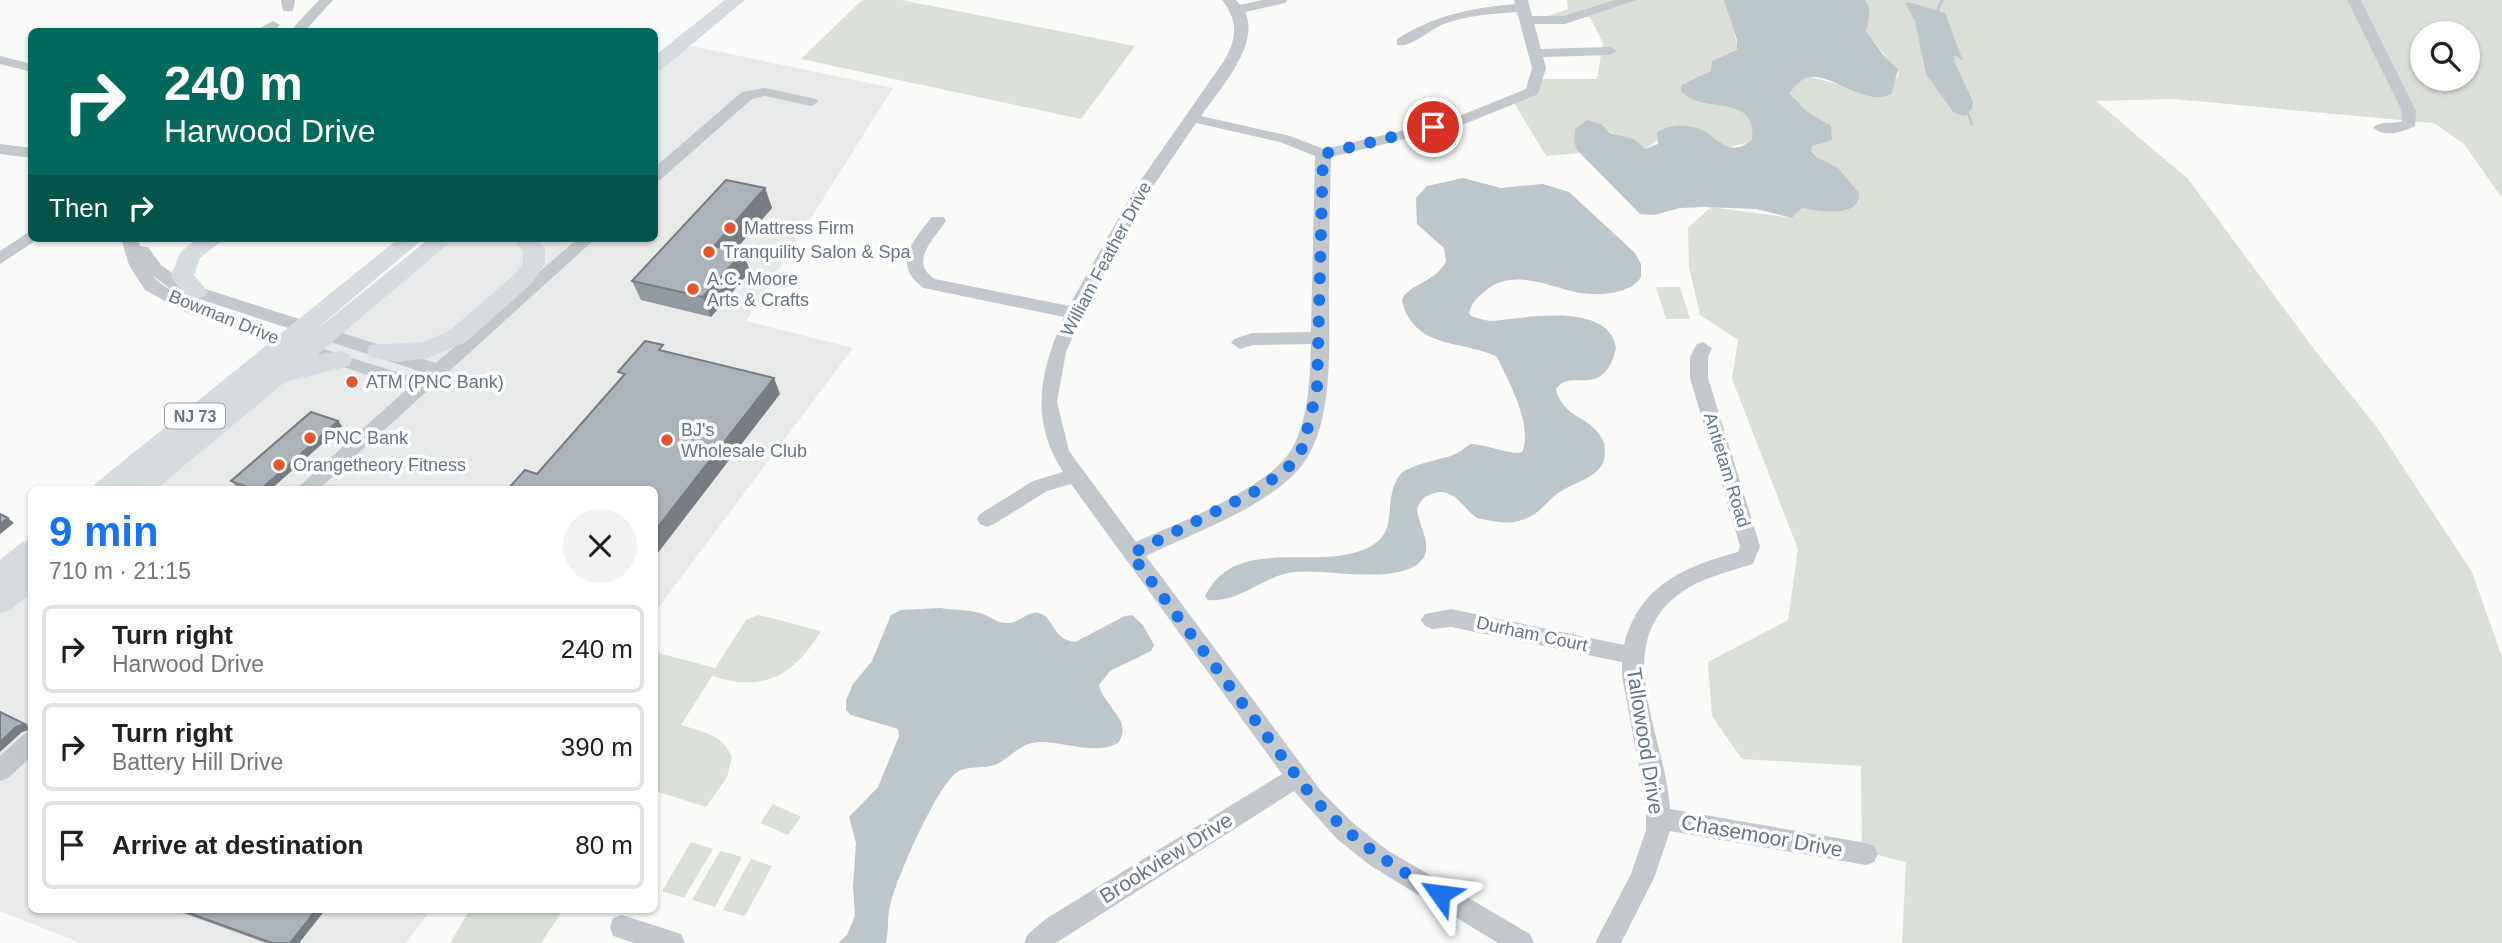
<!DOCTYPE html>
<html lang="en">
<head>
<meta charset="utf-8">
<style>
  :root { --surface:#fff; --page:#f2f2f2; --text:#202124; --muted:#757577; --line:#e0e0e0; --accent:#1a73e8 }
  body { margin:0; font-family:Helvetica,sans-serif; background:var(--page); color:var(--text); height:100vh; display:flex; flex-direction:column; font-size:26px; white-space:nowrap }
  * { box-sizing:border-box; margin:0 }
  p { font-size:23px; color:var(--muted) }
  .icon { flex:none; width:38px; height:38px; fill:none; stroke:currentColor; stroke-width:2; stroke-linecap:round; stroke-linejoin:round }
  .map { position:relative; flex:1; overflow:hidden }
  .drawer { position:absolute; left:28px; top:486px; width:630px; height:427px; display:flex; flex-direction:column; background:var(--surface); border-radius:10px; box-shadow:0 2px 5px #0004 }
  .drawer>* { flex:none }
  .top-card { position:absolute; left:28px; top:28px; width:630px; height:214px; border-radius:10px; box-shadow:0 2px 5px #0004; background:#00695c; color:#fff; overflow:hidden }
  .buttons { position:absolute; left:2410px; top:21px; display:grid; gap:14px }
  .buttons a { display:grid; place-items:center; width:70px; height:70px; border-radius:50%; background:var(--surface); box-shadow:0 2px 5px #0004; font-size:35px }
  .pin { position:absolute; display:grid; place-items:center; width:60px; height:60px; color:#fff; margin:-30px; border:4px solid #fff; border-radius:50%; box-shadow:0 2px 7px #0007 }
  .me { position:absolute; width:77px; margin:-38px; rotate:301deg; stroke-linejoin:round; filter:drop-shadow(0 0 5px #0008) }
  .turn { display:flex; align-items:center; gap:24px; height:147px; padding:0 21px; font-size:32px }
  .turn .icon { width:91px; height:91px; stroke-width:2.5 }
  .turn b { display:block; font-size:49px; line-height:60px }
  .then { display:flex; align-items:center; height:66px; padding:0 21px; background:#0003; gap:14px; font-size:26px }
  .round { display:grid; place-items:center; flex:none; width:74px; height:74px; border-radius:37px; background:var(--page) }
  .headline { display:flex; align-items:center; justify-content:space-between; height:119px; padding:0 21px }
  h1 { font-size:42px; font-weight:700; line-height:52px; color:var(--accent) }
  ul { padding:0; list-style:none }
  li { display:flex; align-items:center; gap:21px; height:88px; margin:0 14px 10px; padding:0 7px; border:4px solid var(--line); border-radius:10px }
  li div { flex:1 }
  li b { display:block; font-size:26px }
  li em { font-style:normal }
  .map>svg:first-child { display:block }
  .built { fill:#e8e9e9 }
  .green { fill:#dadfd7; fill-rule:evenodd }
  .water { fill:#bbc7cb }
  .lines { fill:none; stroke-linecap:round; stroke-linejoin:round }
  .stream { stroke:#bbc7cb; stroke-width:2.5 }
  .minor { fill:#c3c8cc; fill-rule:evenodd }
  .highway { fill:#d6dbdf; fill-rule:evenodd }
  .wall { fill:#929a9f }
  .shaded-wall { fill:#777d82 }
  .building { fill:#aab3b9; stroke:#777d82; stroke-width:2 }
  .route { stroke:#1a73e8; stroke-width:12; stroke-dasharray:0 21.6 }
  .poi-dot { fill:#e4572e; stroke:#fff; stroke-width:2.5 }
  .labels { text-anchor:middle; stroke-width:7; stroke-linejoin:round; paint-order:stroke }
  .shield { fill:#fff; stroke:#939fa8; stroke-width:2 }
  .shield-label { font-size:16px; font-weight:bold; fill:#657683 }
  .poi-label { font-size:18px; fill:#657683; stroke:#fff; text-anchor:start }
  .street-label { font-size:18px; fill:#657683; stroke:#fff }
  .near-street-label { font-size:21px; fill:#657683; stroke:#fff }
</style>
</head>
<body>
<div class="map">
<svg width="2502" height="943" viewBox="0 0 2502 943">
  <rect width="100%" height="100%" fill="#fafaf8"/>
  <!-- built -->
  <path class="built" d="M682 44 893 88 746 321 853 348 655 612 654 490H137L444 238H654L655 66Z
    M31 576 32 910H431L406 943H81L0 911V602Z"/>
  <!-- green -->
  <path class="green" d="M862 0H901L1135 46 1081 119 801 59Z
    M1567 0H1726L1738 48 1814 78 1885 96 1899 74 1866 31 1864 0H2502V198L2464 144 2434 123 2173 99 2096 101 2188 179 2317 353 2376 426 2472 572 2502 657V943H1902L1906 862 1862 851 1861 766 1742 759 1712 716 1708 662 1788 620 1798 549 1732 379 1738 340 1700 315 1689 267 1688 228 1711 207 1792 218 1802 208 1859 193 1811 151 1747 143 1729 147 1676 127 1645 149 1587 120 1579 153 1546 156 1513 101 1537 79H1597L1603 43 1590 17H1545L1568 9ZM2422 33H2468V79H2422Z
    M1656 287H1680L1690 319H1666Z
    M759 615 821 631C794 675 765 693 712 676L681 725C703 732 722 734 732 757L727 777 706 807 655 791V652L715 668 746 620Z
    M773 804 801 817 788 835 760 823Z
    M691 842 713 849 684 898 662 891Z
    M720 851 742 857 715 907 692 900Z
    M751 859 772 866 745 916 723 910Z
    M470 910H563L541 943H450Z"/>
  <!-- water -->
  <path class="water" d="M1724 0H1865C1873 11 1868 19 1866 31L1884 56 1898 69 1892 93C1866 110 1830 69 1805 78 1800 80 1793 89 1789 93L1806 111 1831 126 1832 140 1812 146 1811 151 1818 158 1838 168 1859 193C1860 219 1818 211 1802 208L1792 218 1756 209 1704 207 1680 208 1654 215 1640 214 1577 150 1574 141 1575 129 1587 120 1601 124 1610 133 1634 139 1645 149 1658 144 1657 133C1667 123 1694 124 1706 132 1723 144 1731 156 1752 140 1758 90 1697 116 1681 90L1682 85 1711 71 1712 61 1737 50V40Z
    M1908 2 1945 13 1963 61 1955 55 1954 61 1973 102 1972 109 1965 116 1954 113 1926 74 1915 21 1905 3Z
    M1463 178 1501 188 1543 184 1569 192 1635 253 1641 264V277C1632 294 1598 296 1580 293 1549 287 1514 267 1485 291 1477 298 1472 302 1469 313L1471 316C1478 318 1486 321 1493 321 1524 318 1609 301 1616 348 1603 402 1571 366 1556 389 1562 419 1594 416 1604 443 1606 450 1605 463 1600 468 1591 479 1574 483 1563 490 1543 502 1542 516 1515 522 1503 524 1489 520 1477 518 1462 508 1454 485 1431 494 1423 497 1419 502 1417 510 1419 526 1434 548 1421 561 1397 586 1327 568 1294 572 1262 576 1241 603 1208 600L1205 596C1235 536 1308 569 1360 551 1404 536 1380 505 1399 476 1406 465 1440 460 1453 455 1460 453 1464 447 1471 444 1485 444 1514 456 1522 452 1534 427 1508 380 1497 357 1467 340 1414 351 1402 301 1406 284 1436 283 1446 261L1444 248 1417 224 1416 198 1427 186Z
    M940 608C951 610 974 610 983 614 992 618 997 623 1008 623 1019 623 1028 611 1038 613 1054 616 1052 640 1075 642L1125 616 1132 615 1143 625 1154 645 1151 651 1110 671 1099 685C1103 705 1134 721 1118 743 1096 756 1063 741 1039 742 1020 743 1013 756 997 764 984 770 968 764 956 773 936 788 896 879 890 906 887 918 889 931 886 943H838L847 935 855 916 853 887 856 843 849 817 878 787 899 736 898 729 851 715 846 710V701L853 684 872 661 891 615 901 610Z"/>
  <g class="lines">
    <!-- stream -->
    <path class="stream" d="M1936 14 1942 0
      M1966 108 1972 124"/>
    <!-- minor -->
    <path class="minor" d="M281 0H295L293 11H283Z
      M319 0H333L304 32H289Z
      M1222 0H1236L1240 5 1262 0H1287L1285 3 1245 12C1261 44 1219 90 1201 116L1290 136 1324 149 1452 119 1526 89 1532 68 1517 12C1492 14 1466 15 1441 25 1428 31 1411 48 1397 45V39C1435 15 1471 8 1515 4L1514 0H1528L1532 16H1564L1615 0H1636L1565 24H1534L1541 49 1610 47 1617 51 1610 55 1543 57 1546 68 1538 94 1462 125 1331 157C1330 199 1329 242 1329 284 1328 339 1337 426 1298 470 1263 509 1193 533 1146 556L1321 791 1353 823 1387 850 1530 934 1534 943H1498L1371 866 1337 839 1294 791 1056 943H1024L1028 934 1047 918 1282 774 1071 484 1047 491 994 524 987 527 980 524 977 519 980 514 1033 481 1063 472C1029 419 1040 371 1064 317L924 288C891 266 913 240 932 217H944L946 221C934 239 908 262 935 279L1069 306 1136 187 1226 58C1237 35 1238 21 1222 0ZM1196 123 1280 142 1315 156 1311 332 1252 333 1234 339 1231 343 1240 349 1253 345 1311 344C1310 377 1309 415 1294 445 1273 488 1179 522 1136 542L1069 451 1057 402 1066 352 1083 313 1152 188Z
      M2347 0H2361L2416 111 2415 126C2402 132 2386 138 2373 128 2380 120 2393 125 2402 121V111Z
      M273 21 280 25C273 33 263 32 252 32Z
      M0 56 32 64V72L0 64Z
      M765 88 816 99 818 102 811 106 765 96 752 99 660 180 654 182V168L742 92Z
      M0 144 32 148V158L0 154Z
      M32 230V238L38 239 0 264V251Z
      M121 238H137L140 246 148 247 161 265 184 282 436 363 578 238H596L318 490H295L407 389 185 312 145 290 129 265ZM153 276 172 290 425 373 418 379C373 364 172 305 153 276Z
      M1703 342 1712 348 1708 357V378L1760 546 1753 564C1731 571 1708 576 1688 588 1604 639 1666 735 1670 809L1866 843 1874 846 1878 854 1874 862 1866 865 1670 831 1654 878 1621 943H1595L1631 874 1646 830V805L1622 676V662L1451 627 1432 629 1425 626 1421 620 1425 614 1451 609 1624 645C1639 586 1683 567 1738 552L1740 546 1690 378V357L1697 344Z
      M32 731V756L8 778 0 781V756L24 734Z
      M622 915 681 934 685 943H634L613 936 610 927 613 918Z"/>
    <!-- highway -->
    <path class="highway" d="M725 0H745L661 70 654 72V56Z
      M197 238H225L200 258 194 275 208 292 204 297C188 302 179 289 171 276L180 253Z
      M399 238H424L306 338 430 238H455L317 355 340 351 349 354 352 360 349 366 285 382 155 490H92L96 483Z
      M512 238H536L545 249V263L532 283 466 342 428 358 398 362 370 357 367 351 370 345 424 342 450 330 516 273 523 263V251Z
      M32 539V593L10 610 0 614V560L22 542Z"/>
  </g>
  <!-- wall -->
  <path class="wall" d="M765 188 772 208 735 250 750 271 711 317 641 300 632 281Z
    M338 421 342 426 270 490H246L236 486 231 481Z
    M175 910H325L299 943H266Z"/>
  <!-- shaded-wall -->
  <path class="shaded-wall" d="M765 188 772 208 722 265 714 246Z
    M743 252 750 271 711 317 703 297Z
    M774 378 780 394 654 558V532Z
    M338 421 342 426 270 490H260Z
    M8 518 14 523 0 534V524Z
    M25 724 32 729 22 732 0 752V742L16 727Z
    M316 910H325L299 943H290Z"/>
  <!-- building -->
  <path class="building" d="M726 180 765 188 714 246 743 252 703 297 632 281Z
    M645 341 663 345 659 350 774 378 654 532V490H507L525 470 537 474 625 374 618 372Z
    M311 412 338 421 260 490H256L231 481Z
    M0 514 8 518 0 524Z
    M0 712 25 724 16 727 0 742Z
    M181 910H316L290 943H272Z"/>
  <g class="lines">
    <!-- route -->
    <path class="route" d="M1433 127 1323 154 1317 390 1303 447 1292 464 1260 489 1131 554 1313 798C1355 842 1388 863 1440 894"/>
  </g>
  <!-- markers -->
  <g class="poi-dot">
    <circle cx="730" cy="228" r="7"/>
    <circle cx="709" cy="252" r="7"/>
    <circle cx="693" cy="289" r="7"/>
    <circle cx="352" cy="382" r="7"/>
    <circle cx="310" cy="438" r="7"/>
    <circle cx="667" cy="440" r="7"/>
    <circle cx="279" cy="465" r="7"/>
  </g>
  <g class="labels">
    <!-- shield labels -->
    <rect class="shield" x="165" y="403.5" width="60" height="25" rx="5"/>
    <g class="shield-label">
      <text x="195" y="422">NJ 73</text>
    </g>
    <!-- poi labels -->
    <g class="poi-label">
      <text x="744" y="234">Mattress Firm</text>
      <text x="723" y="258">Tranquility Salon &amp; Spa</text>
      <text x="707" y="285">A.C. Moore<tspan x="707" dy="21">Arts &amp; Crafts</tspan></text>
      <text x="366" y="388">ATM (PNC Bank)</text>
      <text x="681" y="436">BJ's<tspan x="681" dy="21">Wholesale Club</tspan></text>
      <text x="324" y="444">PNC Bank</text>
      <text x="293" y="471">Orangetheory Fitness</text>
    </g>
    <!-- street labels -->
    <g class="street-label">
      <text transform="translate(1106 259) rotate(-62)" y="6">William Feather Drive</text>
      <text transform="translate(224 317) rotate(22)" y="6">Bowman Drive</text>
      <text transform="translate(1727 470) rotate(73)" y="6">Antietam Road</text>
      <text transform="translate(1532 634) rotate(12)" y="6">Durham Court</text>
    </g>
    <!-- near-street labels -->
    <g class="near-street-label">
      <text transform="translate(1645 741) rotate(81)" y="7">Tallowood Drive</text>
      <text transform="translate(1762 836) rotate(10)" y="7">Chasemoor Drive</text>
      <text transform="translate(1166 858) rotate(-32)" y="7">Brookview Drive</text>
    </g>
  </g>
</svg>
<div class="buttons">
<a><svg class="icon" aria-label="search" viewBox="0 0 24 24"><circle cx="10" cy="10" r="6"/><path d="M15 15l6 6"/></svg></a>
</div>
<div class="pin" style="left:1433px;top:127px;background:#d93025"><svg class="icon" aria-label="arrive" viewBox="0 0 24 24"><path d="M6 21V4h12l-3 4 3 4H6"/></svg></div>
<svg class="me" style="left:1440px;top:894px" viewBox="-20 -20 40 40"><path d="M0-17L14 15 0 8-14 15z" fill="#1a73e8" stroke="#fff" stroke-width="4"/></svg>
<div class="top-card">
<div class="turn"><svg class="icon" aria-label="right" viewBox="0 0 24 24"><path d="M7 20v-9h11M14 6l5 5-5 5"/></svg><div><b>240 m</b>Harwood Drive</div></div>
<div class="then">Then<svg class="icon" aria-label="right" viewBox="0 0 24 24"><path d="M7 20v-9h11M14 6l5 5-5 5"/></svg></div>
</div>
<section class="drawer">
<div class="headline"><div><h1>9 min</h1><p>710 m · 21:15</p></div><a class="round"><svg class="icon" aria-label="close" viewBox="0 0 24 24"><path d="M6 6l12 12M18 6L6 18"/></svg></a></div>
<ul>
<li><svg class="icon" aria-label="right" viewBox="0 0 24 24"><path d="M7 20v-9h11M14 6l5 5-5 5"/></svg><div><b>Turn right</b><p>Harwood Drive</p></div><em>240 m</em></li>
<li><svg class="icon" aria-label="right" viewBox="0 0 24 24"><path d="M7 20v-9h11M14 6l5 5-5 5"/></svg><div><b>Turn right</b><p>Battery Hill Drive</p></div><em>390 m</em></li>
<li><svg class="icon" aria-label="arrive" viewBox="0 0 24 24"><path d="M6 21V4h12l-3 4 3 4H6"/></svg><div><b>Arrive at destination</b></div><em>80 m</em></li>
</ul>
</section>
</div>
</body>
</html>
